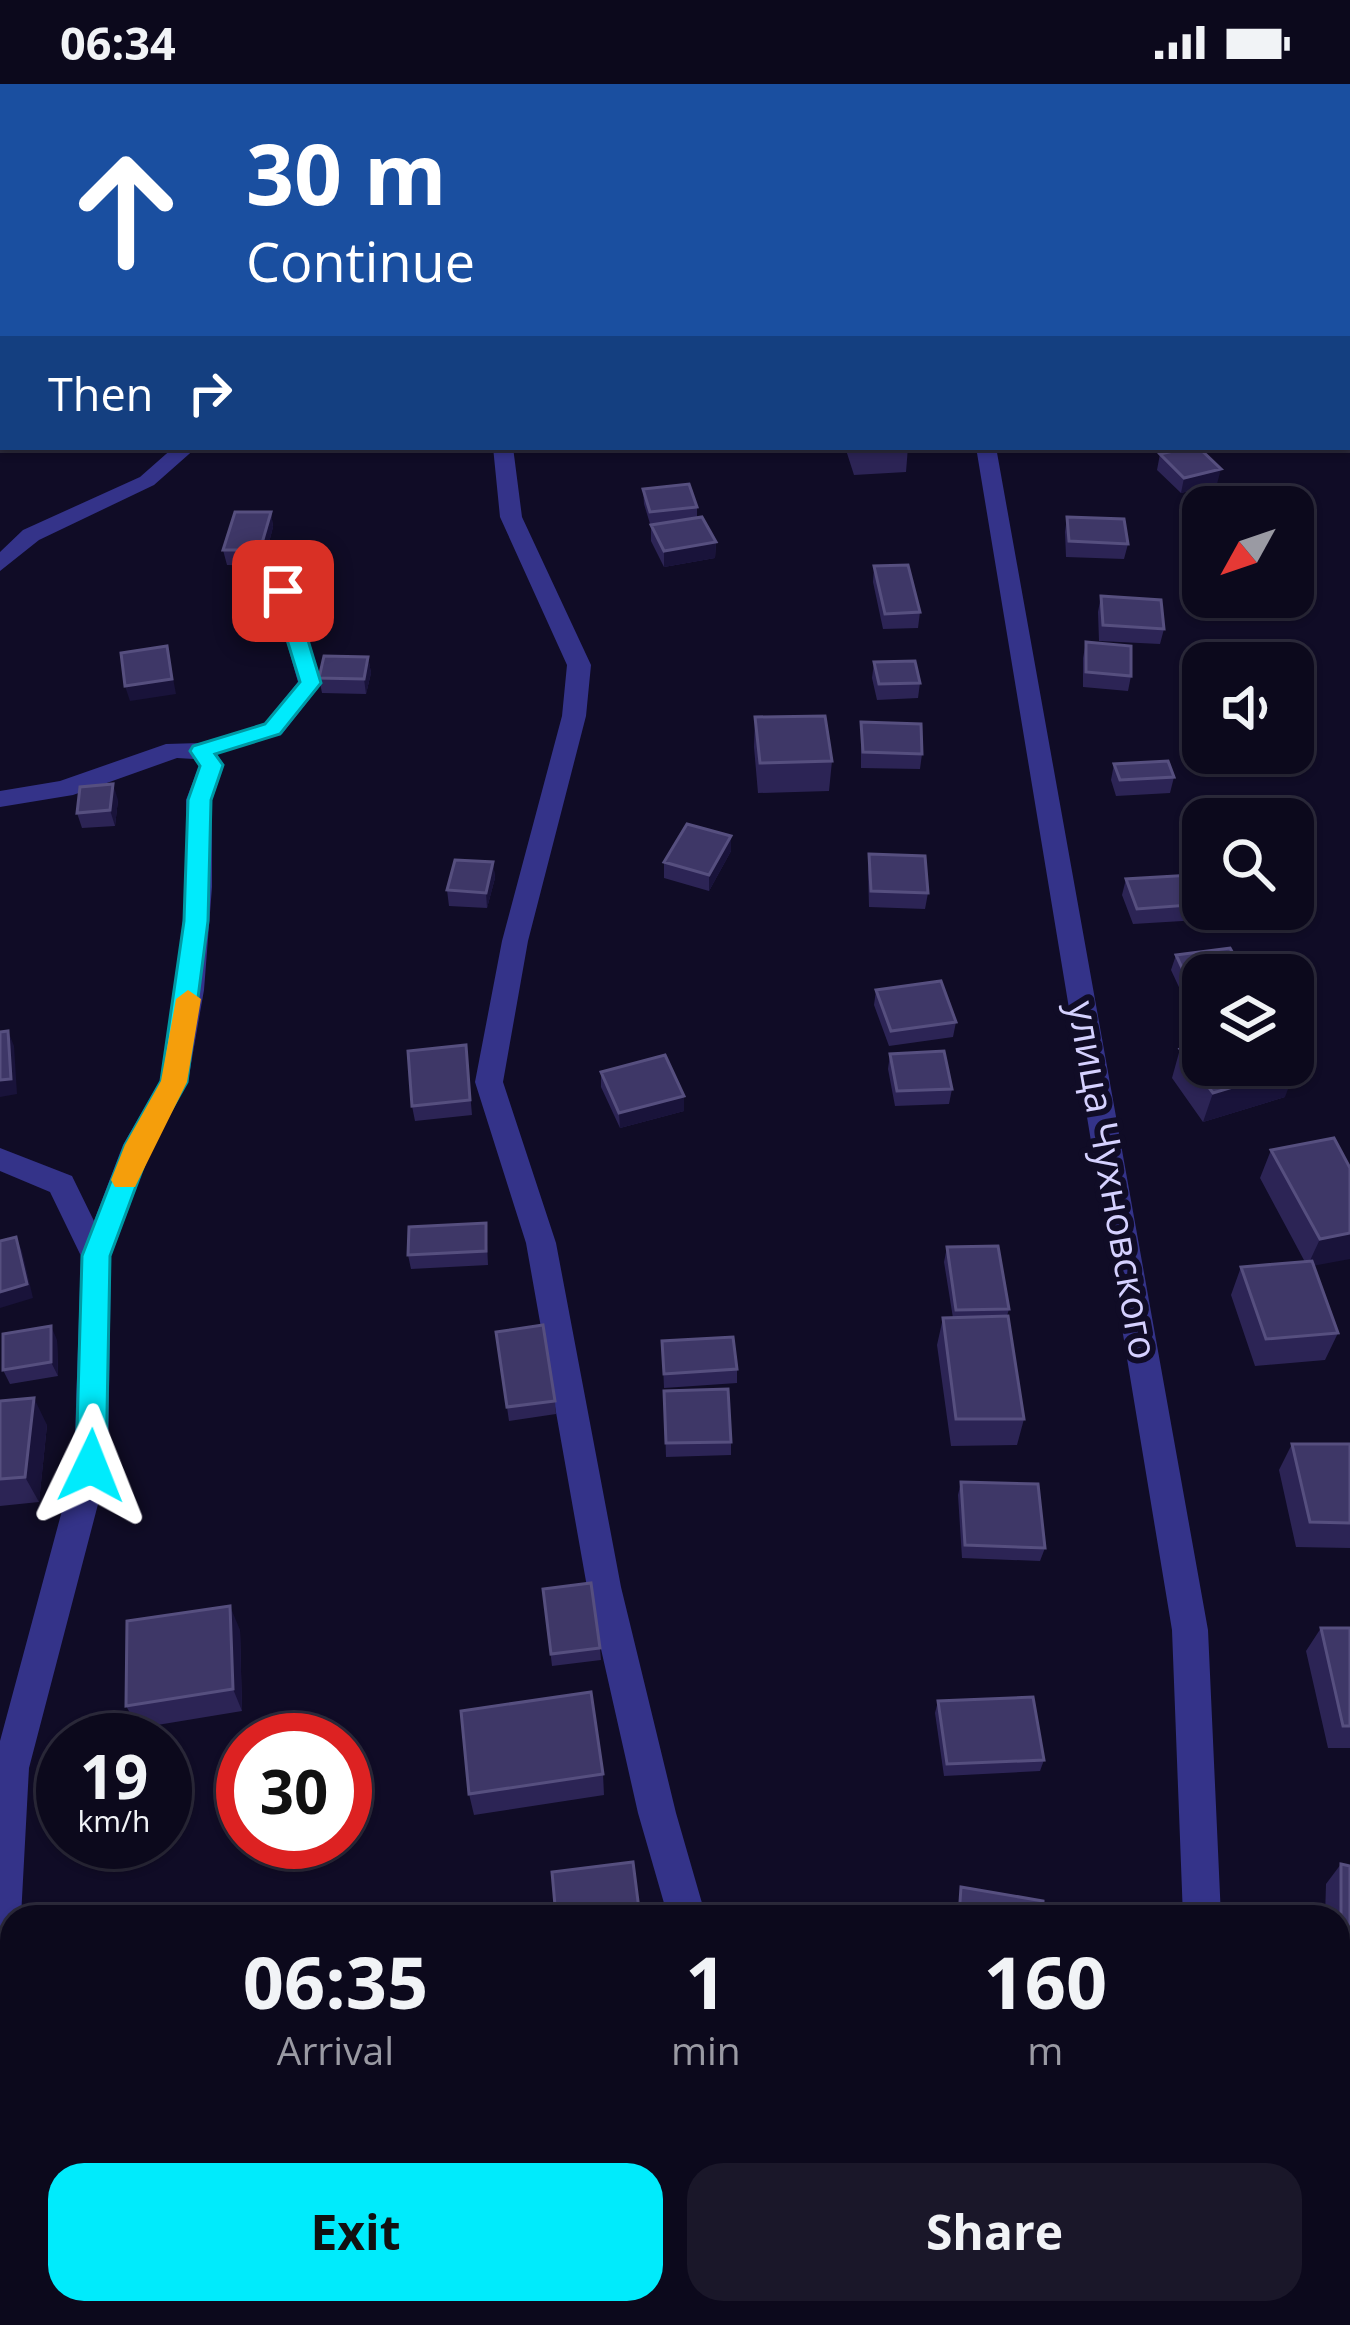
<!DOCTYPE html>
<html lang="en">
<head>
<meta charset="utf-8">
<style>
  :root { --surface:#0c091c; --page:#1a1729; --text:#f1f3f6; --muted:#9a9aa3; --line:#2c2a3b; --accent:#00ebfc }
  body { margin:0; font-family:"Open Sans",sans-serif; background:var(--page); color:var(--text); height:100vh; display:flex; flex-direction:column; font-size:45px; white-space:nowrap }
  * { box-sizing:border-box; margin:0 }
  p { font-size:39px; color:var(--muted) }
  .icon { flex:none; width:66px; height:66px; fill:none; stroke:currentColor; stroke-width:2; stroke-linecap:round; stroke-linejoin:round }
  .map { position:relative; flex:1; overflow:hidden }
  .drawer { position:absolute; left:0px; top:1821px; width:1350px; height:420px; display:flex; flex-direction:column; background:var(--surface); border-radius:36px 36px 0 0; box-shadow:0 3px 9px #0004,0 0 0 3px var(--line) }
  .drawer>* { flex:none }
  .hud { position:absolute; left:0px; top:0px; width:1350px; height:366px; box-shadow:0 3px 9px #0004,0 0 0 3px var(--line); background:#1a4fa0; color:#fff; overflow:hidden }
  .needle { width:78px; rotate:230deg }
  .fabs { position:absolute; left:1182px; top:402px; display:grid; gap:24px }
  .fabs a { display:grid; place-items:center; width:132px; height:132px; border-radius:24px; background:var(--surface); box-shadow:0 3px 9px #0004,0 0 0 3px var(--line); font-size:60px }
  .speed { position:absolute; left:36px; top:1629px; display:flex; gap:24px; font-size:60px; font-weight:700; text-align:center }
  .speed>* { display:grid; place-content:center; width:156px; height:156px; border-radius:50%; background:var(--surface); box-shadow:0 3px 9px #0004,0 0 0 3px var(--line); line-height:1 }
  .speed small { font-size:30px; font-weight:400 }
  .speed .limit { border:18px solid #d22; background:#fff; color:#111 }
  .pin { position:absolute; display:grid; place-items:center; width:102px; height:102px; color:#fff; margin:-51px; border-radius:24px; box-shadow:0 6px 18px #0006 }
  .me { position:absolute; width:132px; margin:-66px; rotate:2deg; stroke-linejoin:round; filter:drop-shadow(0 0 9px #0008) }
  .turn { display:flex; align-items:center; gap:42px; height:252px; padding:0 48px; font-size:54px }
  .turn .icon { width:156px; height:156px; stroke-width:2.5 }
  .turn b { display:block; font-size:84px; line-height:102px }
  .then { display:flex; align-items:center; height:114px; padding:0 48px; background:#0003; gap:24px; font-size:45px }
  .eta { display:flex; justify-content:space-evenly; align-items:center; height:204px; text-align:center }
  .eta b { font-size:72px; font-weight:700; line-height:84px }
  .button { display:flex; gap:24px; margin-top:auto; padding:24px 48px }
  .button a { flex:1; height:138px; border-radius:36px; background:var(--accent); color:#111; font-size:48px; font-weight:700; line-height:138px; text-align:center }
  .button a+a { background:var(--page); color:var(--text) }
  .status { display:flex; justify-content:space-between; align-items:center; height:84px; padding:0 60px; background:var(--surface); direction:ltr }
  .status svg { height:33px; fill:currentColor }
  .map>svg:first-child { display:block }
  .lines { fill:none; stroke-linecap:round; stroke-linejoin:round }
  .minor { fill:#343389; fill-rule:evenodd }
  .wall { fill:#2c2455 }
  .shaded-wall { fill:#19133a }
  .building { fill:#3e3767; stroke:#564f7f; stroke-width:3 }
  .route { fill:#00ebfc; stroke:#0099a4; stroke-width:3 }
  .slow { fill:#f59e0b }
  .labels { text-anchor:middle; stroke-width:12; stroke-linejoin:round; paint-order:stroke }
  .street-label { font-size:39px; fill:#d5d1ff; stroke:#100c26 }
</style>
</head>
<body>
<div class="status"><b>06:34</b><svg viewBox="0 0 49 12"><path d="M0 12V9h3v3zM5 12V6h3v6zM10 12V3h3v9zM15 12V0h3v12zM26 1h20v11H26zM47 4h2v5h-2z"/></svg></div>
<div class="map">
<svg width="1350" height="2241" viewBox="0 0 1350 2241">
  <rect width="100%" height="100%" fill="#100c26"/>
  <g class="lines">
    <!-- minor -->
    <path class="minor" d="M475 0H491V3H475Z
      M942 0H958V3H942Z
      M1199 0H1216L1218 3H1201Z
      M1347 10H1350V20H1347Z
      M1347 149H1350V162H1347Z
      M174 363H197L154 401 39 456 0 487V468L23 446 140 393Z
      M493 363H513L522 433 591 581 586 632 528 857 503 998 556 1159 621 1503 676 1729 706 1833H668L638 1729 587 1503 526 1159 475 998 502 857 562 632 567 581 500 433Z
      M976 363H996L1208 1546 1221 1833H1183L1172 1546Z
      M283 500 294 507 322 599 282 650 217 670 224 681 212 716V803L204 906 188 997 152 1062 111 1172 108 1382 29 1684 21 1833H12V1871L0 1875V1657L74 1382 81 1172 50 1108 0 1087V1064L72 1092 94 1137 123 1061 160 997 176 906 186 803V716L199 682 194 675 177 674 73 711 0 723V707L60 697 166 660 200 659 264 640 298 598 272 507Z
      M0 1944 12 1949V2061L0 2056Z
      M20 2229H64L66 2241H22Z
      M636 2229H680L678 2241H634Z
      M1119 2229H1166L1161 2241H1114Z"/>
  </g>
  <!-- wall -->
  <path class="wall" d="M1347 51H1350V77L1347 74Z
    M845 363H908L906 388 854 391Z
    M1160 370 1217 400 1181 409 1157 386Z
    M643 405 697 423V434L716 458 715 474 664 483 651 457V443L644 420Z
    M271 428 273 443 263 482 227 481 223 466Z
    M1067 433 1128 460 1124 475 1066 473 1065 448Z
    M874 482 920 528 918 544 883 545 873 498Z
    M1101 512 1164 545 1160 560 1099 557 1098 528Z
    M1086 558 1131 592 1128 607 1083 603V574Z
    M368 573 371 589 366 610 322 609 319 594Z
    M874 578 920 599 918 614 877 616 872 594Z
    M755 633 832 677 829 707 758 709 754 663Z
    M861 638 922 670 920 685 861 684Z
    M1114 680 1174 693 1170 709 1116 712 1111 696Z
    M118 716 115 742 82 744 77 729Z
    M731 752V767L709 807 664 794V778Z
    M869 770 928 809 925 825 869 823 868 786Z
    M493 778 495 794 487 824 449 822 447 806Z
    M1126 795 1203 819 1199 836 1133 840 1122 811Z
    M1176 871 1203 891V927L1191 929 1171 886Z
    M876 906 956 938 953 953 889 962 874 921Z
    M466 961 472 1031 415 1037 412 1022Z
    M1180 965 1285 1013 1203 1038 1172 994Z
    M890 970 952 1005 949 1020 895 1022 888 985Z
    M601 988 684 1027 620 1044 601 1003Z
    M1271 1066 1350 1084 1314 1181 1338 1249 1325 1276 1255 1282 1231 1211 1241 1183 1305 1178 1260 1094Z
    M486 1139 488 1181 411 1185 408 1171Z
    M947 1163 1009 1225 1007 1232 1024 1335 1017 1361 951 1362 937 1261 943 1234H953L944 1178Z
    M496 1248 555 1317 556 1330 509 1337Z
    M57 1256 58 1292 10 1300 3 1286Z
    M662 1257 737 1285V1299L664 1304Z
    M664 1307 731 1358V1371L666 1373Z
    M0 1317 47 1341 39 1418 0 1422Z
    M1292 1360H1350V1464L1296 1463 1279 1386Z
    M961 1398 1045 1464 1040 1477 962 1474 958 1411Z
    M543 1505 600 1564 601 1576 552 1582Z
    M1321 1544H1350V1664H1328L1306 1567Z
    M240 1546 242 1627 139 1644 126 1622Z
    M938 1617 1044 1676 1040 1687 944 1692 935 1629Z
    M603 1690 604 1711 474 1731 469 1710Z
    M1341 1780 1350 1782V1879L1338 1876V1833H1325L1326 1800Z
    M1350 2061V2175L1341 2174 1338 2112V2071Z"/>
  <!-- shaded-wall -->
  <path class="shaded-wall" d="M1221 385 1217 400 1181 409 1184 394Z
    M271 428 273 443 263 482 260 466Z
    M716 458 715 474 664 483V467Z
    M167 562 176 610 130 617 125 602Z
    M368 573 371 589 366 610 364 595Z
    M113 700 118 716 115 742 110 726Z
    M731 752V767L709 807V791Z
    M493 778 495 794 487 824 486 809Z
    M8 947 14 962 17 1010 0 1013V996Z
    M1296 984 1285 1013 1203 1038 1213 1009Z
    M684 1012V1027L620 1044 619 1029Z
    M1350 1149V1175L1307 1183 1320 1155Z
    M16 1153 22 1167 33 1214 0 1224V1208Z
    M51 1242 57 1256 58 1292 51 1278Z
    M34 1314 47 1341 39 1418 25 1393Z
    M230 1522 240 1546 242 1627 233 1605Z"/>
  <!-- building -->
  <path class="building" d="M1191 363H1198L1221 385 1184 394 1160 370Z
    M689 400 697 423 650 428 643 405Z
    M235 428H271L260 466H223Z
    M702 433 716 458 664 467 651 441Z
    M1067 433 1124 435 1128 460 1069 457Z
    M908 481 920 528 885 530 874 482Z
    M1101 512 1161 516 1164 545 1103 541Z
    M1086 558 1131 562V592L1086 588Z
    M167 562 172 595 125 602 121 569Z
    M324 572 368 573 364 595 319 594Z
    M915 577 920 599 879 600 874 578Z
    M825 632 832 677 760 679 755 633Z
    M861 638 921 640 922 670 863 668Z
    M1168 677 1174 693 1120 696 1114 680Z
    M113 700 110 726 77 729 80 703Z
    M687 740 731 752 709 791 664 778Z
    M869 770 925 772 928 809 871 807Z
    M455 776 493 778 486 809 447 806Z
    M1192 791 1203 820 1137 825 1126 795Z
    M1230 864 1245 891H1203V913L1196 914 1176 871Z
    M941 897 956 938 891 947 876 906Z
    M8 947 11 995 0 996V948Z
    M1203 958V981H1293V979L1296 984 1213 1009 1180 965Z
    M466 961 470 1016 412 1022 408 967Z
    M944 967 952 1005 897 1007 890 970Z
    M665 971 684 1012 619 1029 601 988Z
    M1334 1054 1350 1084V1149L1320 1155 1271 1066Z
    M486 1139V1167L408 1171 409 1143Z
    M16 1153 27 1200 0 1208V1157Z
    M998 1162 1009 1225 956 1226 947 1163Z
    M1312 1177 1338 1249 1266 1255 1241 1183Z
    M1008 1232 1024 1335H956L943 1234Z
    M543 1241 555 1317 507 1323 496 1248Z
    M51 1242V1278L3 1286V1250Z
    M733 1253 737 1285 664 1290 662 1257Z
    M728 1305 731 1358 666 1359 664 1307Z
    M34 1314 25 1393 0 1395V1317Z
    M1292 1360H1350V1439L1310 1438Z
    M961 1398 1038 1400 1045 1464 965 1461Z
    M591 1499 600 1564 551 1570 543 1505Z
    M230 1522 233 1605 126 1622 127 1537Z
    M1321 1544H1350V1642H1343Z
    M591 1608 603 1690 469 1710 461 1627Z
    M1033 1613 1044 1676 947 1680 938 1617Z
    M633 1778 640 1833H556L552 1788Z
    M1341 1780 1350 1782V1856L1341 1854Z
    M961 1803 1043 1817V1833H959Z
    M535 2229H591L588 2241H532Z
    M749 2229H850L851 2241H749Z"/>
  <!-- route -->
  <path class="route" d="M283 501 293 507 321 599 280 650 215 670 223 681 211 716 208 837 187 998 151 1062 110 1172 106 1382 101 1391 91 1395 80 1391 76 1382 82 1172 125 1061 161 997 184 837 188 716 200 682 190 667 193 662 265 640 300 598 272 507Z"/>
  <!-- slow -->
  <path class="slow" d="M188 906 201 915 187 998 135 1103H115L111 1096 125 1061 161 997 176 915Z"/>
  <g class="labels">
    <!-- street labels -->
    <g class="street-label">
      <text transform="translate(1113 1096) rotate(80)" y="14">улица Чухновского</text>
    </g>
  </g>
</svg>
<div class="fabs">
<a><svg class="needle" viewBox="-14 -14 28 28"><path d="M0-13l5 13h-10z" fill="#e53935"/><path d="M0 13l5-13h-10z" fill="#9a9aa3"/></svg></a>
<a><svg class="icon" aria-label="sound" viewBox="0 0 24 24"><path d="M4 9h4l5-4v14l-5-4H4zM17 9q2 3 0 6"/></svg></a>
<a><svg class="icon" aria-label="search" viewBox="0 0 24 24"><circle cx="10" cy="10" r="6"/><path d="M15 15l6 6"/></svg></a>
<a><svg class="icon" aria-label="layers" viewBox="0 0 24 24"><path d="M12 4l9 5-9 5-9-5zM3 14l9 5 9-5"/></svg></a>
</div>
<div class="speed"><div>19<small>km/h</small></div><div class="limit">30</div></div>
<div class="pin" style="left:283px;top:507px;background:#d93025"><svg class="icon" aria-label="arrive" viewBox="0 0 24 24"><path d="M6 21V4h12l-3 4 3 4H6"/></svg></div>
<svg class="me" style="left:91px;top:1382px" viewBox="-20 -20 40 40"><path d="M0-17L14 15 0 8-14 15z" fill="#00ebfc" stroke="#fff" stroke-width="4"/></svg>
<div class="hud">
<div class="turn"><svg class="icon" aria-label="ahead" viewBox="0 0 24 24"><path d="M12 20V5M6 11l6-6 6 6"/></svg><div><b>30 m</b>Continue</div></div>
<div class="then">Then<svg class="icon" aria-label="right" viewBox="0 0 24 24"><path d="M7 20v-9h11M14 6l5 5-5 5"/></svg></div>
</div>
<section class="drawer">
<div class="eta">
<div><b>06:35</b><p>Arrival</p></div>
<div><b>1</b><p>min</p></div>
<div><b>160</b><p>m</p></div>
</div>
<div class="button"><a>Exit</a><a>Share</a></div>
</section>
</div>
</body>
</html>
